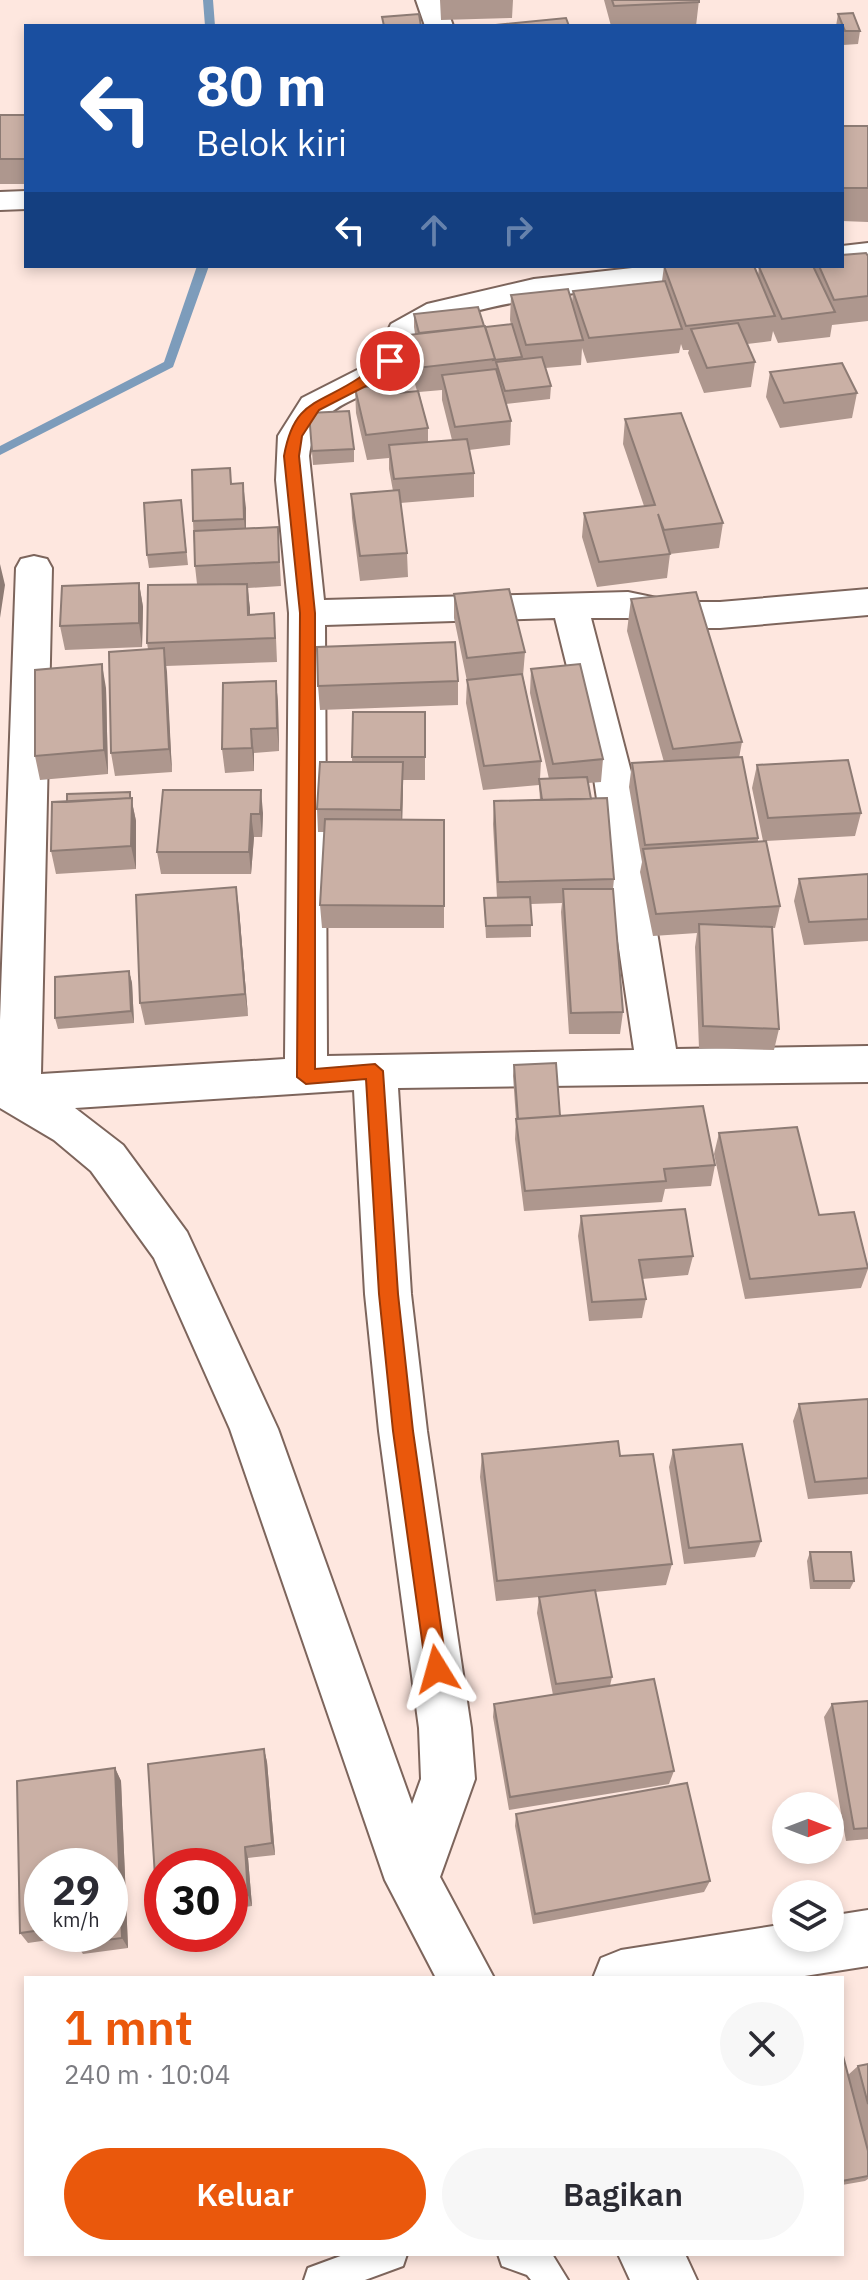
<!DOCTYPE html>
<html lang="id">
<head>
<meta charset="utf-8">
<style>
  :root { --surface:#fff; --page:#f7f7f7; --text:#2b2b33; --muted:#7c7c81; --accent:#ea580c }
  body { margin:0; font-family:"IBM Plex Sans",sans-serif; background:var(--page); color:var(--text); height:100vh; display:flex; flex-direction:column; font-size:30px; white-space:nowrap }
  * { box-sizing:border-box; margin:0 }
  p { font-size:26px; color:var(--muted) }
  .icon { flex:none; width:44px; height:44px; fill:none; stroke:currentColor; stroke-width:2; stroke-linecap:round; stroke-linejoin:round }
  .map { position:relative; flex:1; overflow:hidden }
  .panel { position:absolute; left:24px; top:1976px; width:820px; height:280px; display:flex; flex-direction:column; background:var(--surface); border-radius:0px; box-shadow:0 4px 12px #0003 }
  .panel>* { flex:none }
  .top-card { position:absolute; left:24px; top:24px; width:820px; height:244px; border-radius:0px; box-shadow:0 4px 12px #0003; background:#1a4fa0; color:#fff; overflow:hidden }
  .needle { width:52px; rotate:90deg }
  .tools { position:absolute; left:772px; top:1792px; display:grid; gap:16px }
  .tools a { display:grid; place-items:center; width:72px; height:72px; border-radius:50%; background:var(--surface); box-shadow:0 4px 12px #0003; font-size:40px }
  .speed { position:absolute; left:24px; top:1848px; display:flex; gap:16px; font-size:40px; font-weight:700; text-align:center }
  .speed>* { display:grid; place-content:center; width:104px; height:104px; border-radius:50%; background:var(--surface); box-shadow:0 4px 12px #0003; line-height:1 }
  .speed small { font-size:20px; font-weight:400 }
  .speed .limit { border:12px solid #d22; background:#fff; color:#111 }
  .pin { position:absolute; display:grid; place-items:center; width:68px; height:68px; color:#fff; margin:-34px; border:4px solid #fff; border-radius:50%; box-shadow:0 2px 8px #0007 }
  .me { position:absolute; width:88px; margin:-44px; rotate:352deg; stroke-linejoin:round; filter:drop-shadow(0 0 6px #0008) }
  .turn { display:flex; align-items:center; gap:28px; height:168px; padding:0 40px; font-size:36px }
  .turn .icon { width:104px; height:104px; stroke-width:2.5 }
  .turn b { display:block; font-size:56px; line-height:68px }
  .lanes { display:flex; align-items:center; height:76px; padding:0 40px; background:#0003; justify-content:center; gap:40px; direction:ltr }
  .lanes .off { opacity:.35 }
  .round { display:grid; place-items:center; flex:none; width:84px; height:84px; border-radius:42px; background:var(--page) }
  .head { display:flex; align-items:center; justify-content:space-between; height:136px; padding:0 40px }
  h1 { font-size:48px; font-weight:600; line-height:60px; color:var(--accent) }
  .primary-button { display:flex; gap:16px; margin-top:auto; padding:16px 40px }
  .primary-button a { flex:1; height:92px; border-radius:48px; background:var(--accent); color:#fff; font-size:32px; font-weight:600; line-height:92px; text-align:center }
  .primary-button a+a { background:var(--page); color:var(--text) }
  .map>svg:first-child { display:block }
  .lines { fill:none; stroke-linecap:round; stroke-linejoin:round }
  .stream { fill:#7d9cbb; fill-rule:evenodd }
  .service-casing { stroke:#7d655c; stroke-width:4 }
  .minor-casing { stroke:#7d655c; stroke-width:4 }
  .service { fill:#fff; fill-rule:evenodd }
  .minor { fill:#fff; fill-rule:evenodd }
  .wall { fill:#ae978e; fill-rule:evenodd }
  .shaded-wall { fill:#8d7b74 }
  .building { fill:#cab0a5; stroke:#8d7b74; stroke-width:2 }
  .route { fill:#ea580c; stroke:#983908; stroke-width:2 }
</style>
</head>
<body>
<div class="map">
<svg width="868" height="2280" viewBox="0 0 868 2280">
  <rect width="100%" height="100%" fill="#fee7df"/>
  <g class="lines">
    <!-- stream -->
    <path class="stream" d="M203 0H213L215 26H205Z
      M197 266H209L173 367 0 455V446L164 362Z"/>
    <defs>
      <path id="service" d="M346 2254H407L403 2266 365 2280H304L308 2268Z
        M498 2254H552L568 2280H531L527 2275 502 2266Z"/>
      <path id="minor" d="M416 0H444L453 26H425Z
        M26 191V209L0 210V192Z
        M868 243V261L842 264V246Z
        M650 266H750L745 273 734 276C672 283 457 297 418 336 405 349 407 368 388 381 350 406 317 403 309 456L324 600 628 592 676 602H720L868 589V615L720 628H676L628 618H591L631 772 676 1049 868 1046V1082L398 1088 411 1294 427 1431 471 1728 475 1779 440 1877 494 1978H436L385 1880 230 1429 154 1258 91 1171 54 1140 0 1108V1020L16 568 21 559 34 556 47 559 52 568 41 1074 285 1059 289 613 276 480 278 436 302 398 365 366 376 356 391 324 427 304 534 279ZM555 618 593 772 634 1050 327 1056 325 625ZM354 1090 365 1294 379 1431 419 1728 421 1779 412 1804 278 1429 187 1232 123 1145 75 1108Z
        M868 1910V1966L792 1978H593L601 1958 621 1950 786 1924V1938H830V1916Z
        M618 2254H685L697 2280H630Z"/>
    </defs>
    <!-- service casing -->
    <use href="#service" class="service-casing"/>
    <!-- minor casing -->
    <use href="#minor" class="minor-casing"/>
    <!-- service -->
    <use href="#service" class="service"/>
    <!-- minor -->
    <use href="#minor" class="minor"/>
  </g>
  <!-- wall -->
  <path class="wall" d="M440 0H513L512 18 441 20Z
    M604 0H699L696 26H611Z
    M838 14 860 31 858 44 843 45 842 26H836Z
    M0 115H26V184H0Z
    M842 126H868V222L842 221Z
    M868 256V321L832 325 830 337 778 343 773 331 771 341 747 344 755 362 751 387 704 393 688 353 689 350H683L681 344 679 353 587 363 582 348 581 365 545 368 551 386 550 399 506 404 511 421 510 445 469 450 474 473V497L400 503 407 553 408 577 360 581 352 518 351 494 393 491 389 469V458L367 460 356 413 355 388 399 393 417 391 408 359V335L415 334 414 327V314L484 326 485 327 511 325 510 320 511 295 572 304 573 291 662 281 664 266 758 276 759 267H814V266H842ZM442 390V400L452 440 428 442V428L419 392Z
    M770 372 857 393 852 418 780 428 766 397Z
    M309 413 354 449V462L313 465Z
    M625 419 723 523 719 548 670 554 667 578 597 587 582 537 584 513 644 506 623 444Z
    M243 483 246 528 278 527 281 586 248 588 250 614 276 638 277 662 166 666 172 772 115 776 111 753 148 649 147 643 197 584 195 566 193 521 231 484Z
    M181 500 188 565 149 568 147 555Z
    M139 583 143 607 142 647 65 650 60 626Z
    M454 594 525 652 523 676 541 761 540 779H549L530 693 531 669 603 759 601 782 588 783 591 799 614 879 613 889 623 1012 620 1034H569L561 912 562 903 531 904V937L486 938 484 898H497L493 824 494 801 540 800 539 785 483 790 466 703 467 681 454 618Z
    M631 599 742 742 739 758 758 838V841H763L752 788 757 765 861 813 855 836 766 841 780 906 775 928H772L779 1029 774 1050 699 1048 695 947 697 933 653 936 640 872 642 862 629 787 632 763 664 762 627 631Z
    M276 681 278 704 279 751 254 753V771L225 773 222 749Z
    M458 681V705L320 710 318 686Z
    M106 688 108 774 40 780 35 756Z
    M353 712H425V780H403L402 820H444V928H322L320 905 324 832H318L317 809 352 762Z
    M163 790 263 813 262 837H254L251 874H161L157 852Z
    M131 798 136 821V869L56 874 51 851Z
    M868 874V941L804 945 794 901 799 879Z
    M239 909 248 1016 145 1025 140 1003Z
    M129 971 132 983 134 1023 58 1029 55 1018Z
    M514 1065 560 1116 715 1165 711 1186 665 1189 662 1202 524 1211 515 1139 516 1119 513 1076Z
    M719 1133 819 1215 868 1269 861 1288 745 1299 714 1154Z
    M581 1216 693 1256 688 1275 642 1279 646 1299 642 1318 589 1321 578 1236Z
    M868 1399V1494L808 1499 793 1421 799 1404Z
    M673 1450 761 1541 755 1557 684 1564 669 1467Z
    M482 1454 620 1456 672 1564 666 1585 595 1592 612 1677 610 1686 674 1771 669 1784 509 1810 493 1717 494 1704 553 1695 537 1613 539 1597 496 1601 480 1477Z
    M810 1552 854 1581 850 1589H810L807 1561Z
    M868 1701V1839L846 1841 824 1717 832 1704Z
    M264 1749 267 1762 275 1855 248 1858 252 1906 230 1909V1866H162V1919L157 1909 148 1764Z
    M115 1768 121 1781 128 1948 83 1954 76 1944V1936L28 1943 20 1933 17 1781ZM42 1866H110V1934H42Z
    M516 1814 710 1881 704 1892 533 1924 515 1826Z
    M842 2052 848 2075 858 2066 868 2064V2179L865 2181 842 2185Z"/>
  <!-- shaded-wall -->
  <path class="shaded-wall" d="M243 483 246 508V543L244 519Z
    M0 564 5 585 0 618Z
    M139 583 143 607 142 647 139 623Z
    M247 584 250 608V639L248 615Z
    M164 648 167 672 172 772 169 749Z
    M102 664 106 688 108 774 104 750Z
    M276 681 278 704 279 751 277 728Z
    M251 729 254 753V771L252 748Z
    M403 762V786L402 833 401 810Z
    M261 790 263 813 262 837 260 814Z
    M130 792 136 821V869L131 846 129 806Z
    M251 814 254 837 251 874 249 852Z
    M236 887 239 909 248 1016 245 994Z
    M129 971 132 983 134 1023 131 1011Z
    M264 1749 267 1762 275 1855 272 1843Z
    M115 1768 121 1781 128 1948 122 1938Z
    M245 1847 248 1858 252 1906 248 1895Z"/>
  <!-- building -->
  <path class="building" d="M612 0H699V2L614 6Z
    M853 13 860 31H845L838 14Z
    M419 14 421 26H384L382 17Z
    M566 18 569 26H486Z
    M0 115H26V159H0Z
    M842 126H868V188H842Z
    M866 253 868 256V296L834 300 819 266H842V255Z
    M664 266H754L775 316 686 326Z
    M768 266H813L835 312 782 319 759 267Z
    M665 281 682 329 589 338 573 291Z
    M568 289 583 340 526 345 511 295Z
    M478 307 484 326 419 333 414 314Z
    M738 323 755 362 707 368 691 329Z
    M512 324 522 357 494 360 495 359 485 327Z
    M485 326 495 359 417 368 408 335Z
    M542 357 551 386 505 391 496 362Z
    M842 363 857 393 784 403 770 372Z
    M496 369 511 421 455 427 442 375Z
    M397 384 399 393 418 391 428 428 366 435 355 388Z
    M349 411 354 449 312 451 309 413Z
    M681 413 723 523 664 530 658 514 670 554 599 562 584 513 655 505 625 419Z
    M467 439 474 473 394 479 389 445Z
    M230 468 231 484 243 483 244 519 193 521 192 470Z
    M399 490 407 553 360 556 351 494Z
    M181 500 186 552 147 555 144 503Z
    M278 527 279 562 195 566 194 531Z
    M139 583V623L60 626 62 586Z
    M247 584 248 615 274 613 275 638 147 643 148 585Z
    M509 589 525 652 467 658 454 594Z
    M696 592 742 742 673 749 631 599Z
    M455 642 458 681 318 686 317 647Z
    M164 648 169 749 111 753 109 652Z
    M102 664 104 750 35 756V670Z
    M580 664 603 759 553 764 531 669Z
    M522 674 541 761 484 766 467 680Z
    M276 681 277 728 251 729 252 748 222 749 223 683Z
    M353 712H425V757H352Z
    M742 757 758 838 645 845 632 763Z
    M848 760 861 813 768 818 757 765Z
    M320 762H403L401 810 317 809Z
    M587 777 591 799 542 800 539 779Z
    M163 790H261L260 814H251L249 852H157Z
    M130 792V798L67 802V794Z
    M132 798 131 846 51 851 52 802Z
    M607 798 614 879 498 882 494 801Z
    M325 819 444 820V906L320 905Z
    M766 841 780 906 656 914 643 849Z
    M868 874V919L809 922 799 879Z
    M236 887 245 994 140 1003 136 895Z
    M563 889H613L623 1012 571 1013Z
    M530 897 532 925 486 926 484 898Z
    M699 924 772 927 779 1029 703 1026Z
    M129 971 131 1011 55 1018V977Z
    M556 1063 560 1116 518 1119 514 1065Z
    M703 1106 715 1165 664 1169 666 1181 525 1191 516 1119Z
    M797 1127 819 1215 854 1212 868 1268 750 1279 719 1133Z
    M685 1209 693 1256 639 1260 646 1299 592 1302 581 1216Z
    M868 1399V1478L815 1482 799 1404Z
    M618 1441 620 1456 653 1454 672 1564 497 1581 482 1454Z
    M742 1444 761 1541 689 1548 673 1450Z
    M810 1552H851L854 1581H814Z
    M595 1590 612 1677 556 1684 539 1597Z
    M654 1679 674 1771 510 1797 494 1704Z
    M868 1701V1828L854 1829 832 1704Z
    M264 1749 272 1843 245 1847 248 1895 230 1898V1866H162V1908L157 1909 148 1764Z
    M115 1768 122 1938 76 1944V1934H110V1866H42V1930L20 1933 17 1781Z
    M687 1783 710 1881 535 1914 516 1814Z
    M842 2052 868 2151V2176L842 2181Z
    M868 2064V2104L858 2066Z"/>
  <!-- route -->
  <path class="route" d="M390 357 397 361 395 364 368 385 319 410 302 436 299 456 315 613V1069L375 1064 383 1071 398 1294 413 1431 447 1669 444 1676 437 1679 429 1676 426 1669 393 1431 379 1294 366 1079 306 1084 297 1077 300 613 284 456C294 399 319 405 359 378 369 371 378 361 390 357Z"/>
</svg>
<div class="tools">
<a><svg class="needle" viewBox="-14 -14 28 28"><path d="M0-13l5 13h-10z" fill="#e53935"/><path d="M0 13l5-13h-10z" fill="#7c7c81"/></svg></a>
<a><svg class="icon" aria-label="layers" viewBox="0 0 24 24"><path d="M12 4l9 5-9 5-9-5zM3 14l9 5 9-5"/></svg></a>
</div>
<div class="speed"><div>29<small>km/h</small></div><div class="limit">30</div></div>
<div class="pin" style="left:390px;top:361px;background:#d93025"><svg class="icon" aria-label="arrive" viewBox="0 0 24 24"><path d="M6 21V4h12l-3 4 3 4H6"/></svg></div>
<svg class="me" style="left:437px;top:1669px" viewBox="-20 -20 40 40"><path d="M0-17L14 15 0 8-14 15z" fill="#ea580c" stroke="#fff" stroke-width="4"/></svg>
<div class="top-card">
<div class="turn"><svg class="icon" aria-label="left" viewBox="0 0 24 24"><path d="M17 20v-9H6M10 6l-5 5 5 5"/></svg><div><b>80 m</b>Belok kiri</div></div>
<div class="lanes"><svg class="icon" aria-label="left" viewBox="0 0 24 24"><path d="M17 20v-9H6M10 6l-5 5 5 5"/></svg><svg class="icon off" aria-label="ahead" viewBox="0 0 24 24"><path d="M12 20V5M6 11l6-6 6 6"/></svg><svg class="icon off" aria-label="right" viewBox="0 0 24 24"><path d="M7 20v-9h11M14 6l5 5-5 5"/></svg></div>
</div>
<section class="panel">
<div class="head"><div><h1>1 mnt</h1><p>240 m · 10:04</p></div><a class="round"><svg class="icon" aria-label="close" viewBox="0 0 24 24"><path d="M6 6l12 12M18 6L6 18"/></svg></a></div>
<div class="primary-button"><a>Keluar</a><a>Bagikan</a></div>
</section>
</div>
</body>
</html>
